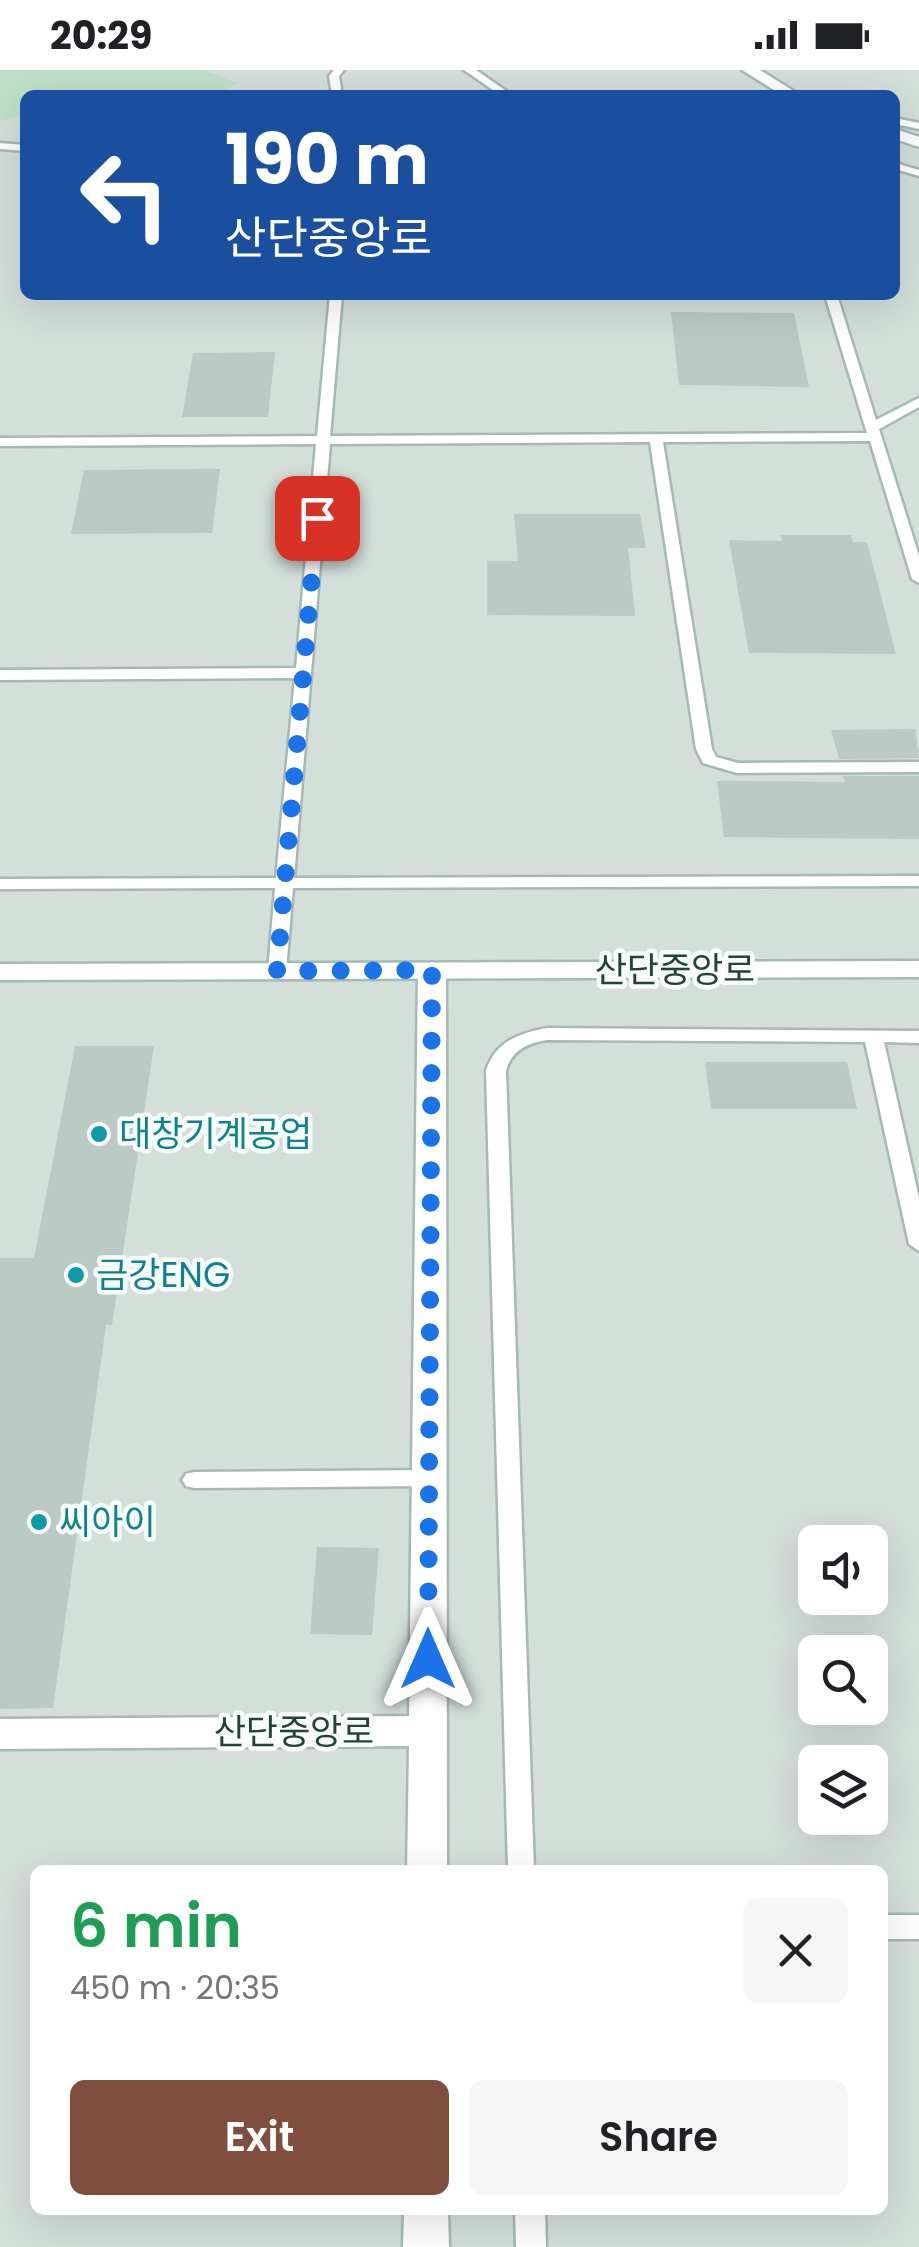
<!DOCTYPE html>
<html lang="en">
<head>
<meta charset="utf-8">
<style>
  :root { --surface:#fff; --page:#f6f6f6; --text:#202124; --muted:#757577; --accent:#7f4e3f }
  body { margin:0; font-family:Poppins,"Noto Sans KR",sans-serif; background:var(--page); color:var(--text); height:100vh; display:flex; flex-direction:column; font-size:38px; white-space:nowrap }
  * { box-sizing:border-box; margin:0 }
  p { font-size:32px; color:var(--muted) }
  .icon { flex:none; width:55px; height:55px; fill:none; stroke:currentColor; stroke-width:2; stroke-linecap:round; stroke-linejoin:round }
  .map { position:relative; flex:1; overflow:hidden }
  .details { position:absolute; left:30px; top:1795px; width:858px; height:350px; display:flex; flex-direction:column; background:var(--surface); border-radius:15px; box-shadow:0 10px 40px #0002 }
  .details>* { flex:none }
  .banner { position:absolute; left:20px; top:20px; width:880px; height:210px; border-radius:15px; box-shadow:0 10px 40px #0002; background:#1a4fa0; color:#fff; overflow:hidden }
  .tools { position:absolute; left:798px; top:1455px; display:grid; gap:20px }
  .tools a { display:grid; place-items:center; width:90px; height:90px; border-radius:15px; background:var(--surface); box-shadow:0 10px 40px #0002; font-size:50px }
  .pin { position:absolute; display:grid; place-items:center; width:85px; height:85px; color:#fff; margin:-42px; border-radius:20px; box-shadow:0 5px 15px #0006 }
  .me { position:absolute; width:110px; margin:-55px; rotate:0deg; stroke-linejoin:round; filter:drop-shadow(0 0 8px #0008) }
  .turn { display:flex; align-items:center; gap:35px; height:210px; padding:0 40px; font-size:45px }
  .turn .icon { width:130px; height:130px; stroke-width:2.5 }
  .turn b { display:block; font-size:70px; line-height:85px }
  .round { display:grid; place-items:center; flex:none; width:105px; height:105px; border-radius:15px; background:var(--page) }
  .headline { display:flex; align-items:center; justify-content:space-between; height:170px; padding:0 40px }
  h1 { font-size:60px; font-weight:600; line-height:75px; color:#1e9e55 }
  .cta { display:flex; gap:20px; margin-top:auto; padding:20px 40px }
  .cta a { flex:1; height:115px; border-radius:15px; background:var(--accent); color:#fff; font-size:40px; font-weight:600; line-height:115px; text-align:center }
  .cta a+a { background:var(--page); color:var(--text) }
  .status { display:flex; justify-content:space-between; align-items:center; height:70px; padding:0 50px; background:var(--surface); direction:ltr }
  .status svg { height:28px; fill:currentColor }
  .map>svg:first-child { display:block }
  .built { fill:#d4dfda; fill-rule:evenodd }
  .green { fill:#bfe0c8 }
  .building { fill:#bbcac4 }
  .lines { fill:none; stroke-linecap:round; stroke-linejoin:round }
  .lane-casing { stroke:#a8b8b2; stroke-width:5 }
  .street-casing { stroke:#a8b8b2; stroke-width:5 }
  .secondary-casing { stroke:#a4bbb3; stroke-width:5 }
  .lane { fill:#fff; fill-rule:evenodd }
  .street { fill:#fff; fill-rule:evenodd }
  .secondary { fill:#fff; fill-rule:evenodd }
  .route { stroke:#1a73e8; stroke-width:18; stroke-dasharray:0 32.4 }
  .culture-dot { fill:#0f9aa8; stroke:#f7fbf9; stroke-width:4 }
  .labels { text-anchor:middle; stroke-width:9; stroke-linejoin:round; paint-order:stroke }
  .street-label { font-size:35px; fill:#24423a; stroke:#f7fbf9 }
  .culture-label { font-size:35px; fill:#0d838f; stroke:#f7fbf9; text-anchor:start }
</style>
</head>
<body>
<div class="status"><b>20:29</b><svg viewBox="0 0 49 12"><path d="M0 12V9h3v3zM5 12V6h3v6zM10 12V3h3v9zM15 12V0h3v12zM26 1h20v11H26zM47 4h2v5h-2z"/></svg></div>
<div class="map">
<svg width="919" height="2177" viewBox="0 0 919 2177">
  <rect width="100%" height="100%" fill="#e6efeb"/>
  <!-- built -->
  <path class="built" d="M205 0H919V2177H0V52L25 44V225H895V25H218L236 13ZM815 1472H870V1528H815ZM815 1582H870V1638H815ZM815 1692H870V1748H815ZM35 1800H882V2140H35Z"/>
  <!-- green -->
  <path class="green" d="M0 0H205L237 13 218 25H25V44L0 52Z"/>
  <!-- building -->
  <path class="building" d="M671 242 794 243 809 317 679 315Z
    M275 282 268 347H182L193 283Z
    M220 399 212 463 71 464 84 400Z
    M514 444H640L646 478H628L635 546 487 545V491H518Z
    M781 465H851L853 472H867L896 584 749 583 729 470 782 471Z
    M915 659 919 688 839 689 831 660Z
    M843 706H919V769L724 767 717 711 845 712Z
    M75 976H154L112 1255H106L53 1638 0 1639V1188H34Z
    M705 992H847L857 1039H711Z
    M317 1477 379 1478 372 1565 310 1564Z"/>
  <g class="lines">
    <defs>
      <path id="lane" d="M334 0H344L339 6 342 25H332L329 6Z
        M464 0H476L512 25H500Z
        M895 48 919 53V59L895 54Z
        M0 73 25 75V81L0 79Z
        M895 93 919 100V106L895 99Z
        M330 225H342L330 366 867 363 825 225H837L876 350 919 328V337L879 359 919 486V513L912 509 870 371 663 372 712 679 716 687 738 693 919 692V702L737 703 703 693 696 679 650 372 330 374 294 808 919 806V816L293 818 286 901 277 906 268 901 275 818 0 819V809L276 808 295 608 0 610V600L296 598 316 374 0 376V368L317 366Z
        M547 958 919 961V973L884 972 919 1128V1181L909 1174 865 972 547 970C527 973 511 981 506 1001L534 1800H508L486 1001C495 972 519 963 547 958Z
        M429 1400 437 1402 441 1408 437 1414 429 1416 194 1418 186 1416 182 1410 186 1404 194 1402Z
        M882 1845H919V1869H882Z
        M515 2140H545L546 2177H516Z"/>
      <path id="street" d="M432 892 446 900 447 1800H407L409 1676 0 1679V1649L409 1646 418 900Z
        M404 2140H448L449 2177H403Z"/>
      <path id="secondary" d="M742 0H760L800 25H782Z
        M895 59 919 67V77L895 69Z
        M919 891V907L0 910V894Z"/>
    </defs>
    <!-- lane casing -->
    <use href="#lane" class="lane-casing"/>
    <!-- street casing -->
    <use href="#street" class="street-casing"/>
    <!-- secondary casing -->
    <use href="#secondary" class="secondary-casing"/>
    <!-- lane -->
    <use href="#lane" class="lane"/>
    <!-- street -->
    <use href="#street" class="street"/>
    <!-- secondary -->
    <use href="#secondary" class="secondary"/>
  </g>
  <g class="lines">
    <!-- route -->
    <path class="route" d="M317 448 277 901 432 900 428 1589"/>
  </g>
  <!-- markers -->
  <g class="culture-dot">
    <circle cx="99" cy="1064" r="10"/>
    <circle cx="76" cy="1205" r="10"/>
    <circle cx="39" cy="1452" r="10"/>
  </g>
  <g class="labels">
    <!-- street labels -->
    <g class="street-label">
      <text x="675" y="912">산단중앙로</text>
      <text x="294" y="1674">산단중앙로</text>
    </g>
    <!-- culture labels -->
    <g class="culture-label">
      <text x="119" y="1076">대창기계공업</text>
      <text x="96" y="1217">금강ENG</text>
      <text x="59" y="1464">씨아이</text>
    </g>
  </g>
</svg>
<div class="tools">
<a><svg class="icon" aria-label="sound" viewBox="0 0 24 24"><path d="M4 9h4l5-4v14l-5-4H4zM17 9q2 3 0 6"/></svg></a>
<a><svg class="icon" aria-label="search" viewBox="0 0 24 24"><circle cx="10" cy="10" r="6"/><path d="M15 15l6 6"/></svg></a>
<a><svg class="icon" aria-label="layers" viewBox="0 0 24 24"><path d="M12 4l9 5-9 5-9-5zM3 14l9 5 9-5"/></svg></a>
</div>
<div class="pin" style="left:317px;top:448px;background:#d93025"><svg class="icon" aria-label="arrive" viewBox="0 0 24 24"><path d="M6 21V4h12l-3 4 3 4H6"/></svg></div>
<svg class="me" style="left:428px;top:1589px" viewBox="-20 -20 40 40"><path d="M0-17L14 15 0 8-14 15z" fill="#1a73e8" stroke="#fff" stroke-width="4"/></svg>
<div class="banner">
<div class="turn"><svg class="icon" aria-label="left" viewBox="0 0 24 24"><path d="M17 20v-9H6M10 6l-5 5 5 5"/></svg><div><b>190 m</b>산단중앙로</div></div>
</div>
<section class="details">
<div class="headline"><div><h1>6 min</h1><p>450 m · 20:35</p></div><a class="round"><svg class="icon" aria-label="close" viewBox="0 0 24 24"><path d="M6 6l12 12M18 6L6 18"/></svg></a></div>
<div class="cta"><a>Exit</a><a>Share</a></div>
</section>
</div>
</body>
</html>
